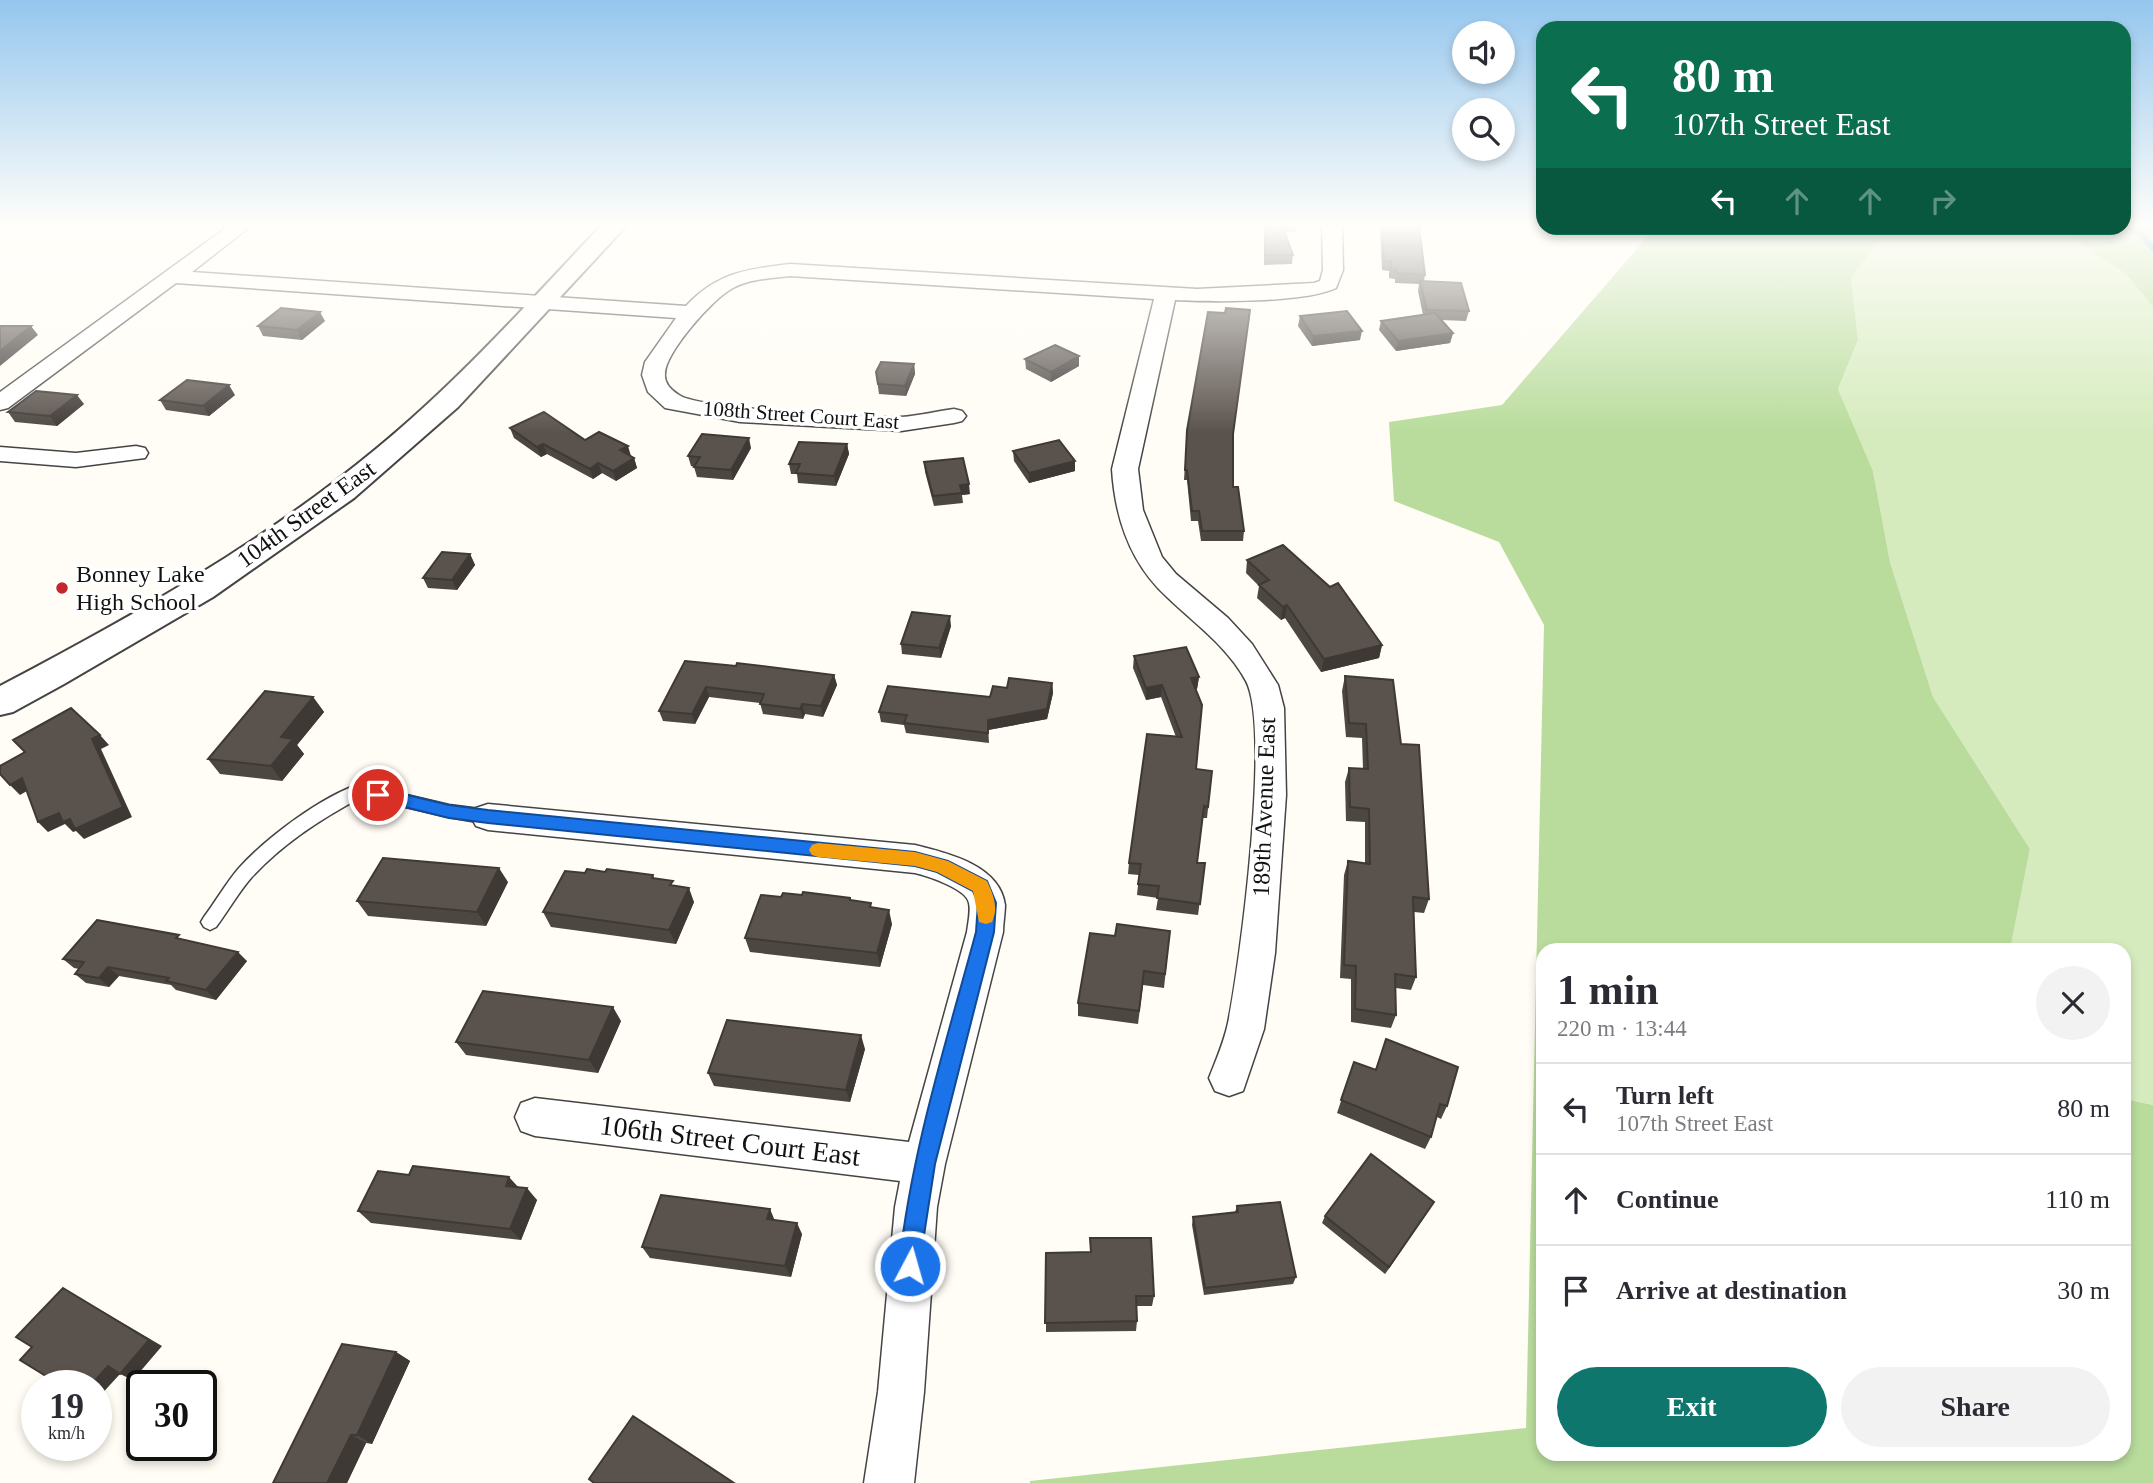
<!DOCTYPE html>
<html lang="en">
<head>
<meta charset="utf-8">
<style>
  :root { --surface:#fff; --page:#f2f2f3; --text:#2b2b33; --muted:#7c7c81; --line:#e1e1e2; --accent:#0f766e }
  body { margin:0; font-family:Georgia,serif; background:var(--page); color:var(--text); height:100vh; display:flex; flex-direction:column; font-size:26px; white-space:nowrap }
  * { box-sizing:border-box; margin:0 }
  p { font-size:23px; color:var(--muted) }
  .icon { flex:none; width:38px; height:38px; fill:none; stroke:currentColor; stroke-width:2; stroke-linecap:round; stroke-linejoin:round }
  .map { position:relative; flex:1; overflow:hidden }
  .details { position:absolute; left:1536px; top:943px; width:595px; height:518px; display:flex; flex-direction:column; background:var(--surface); border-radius:21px; box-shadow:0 4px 10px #0003 }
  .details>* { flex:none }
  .top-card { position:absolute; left:1536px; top:21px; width:595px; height:214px; border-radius:21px; box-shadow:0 4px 10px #0003; background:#0b6e4f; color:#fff; overflow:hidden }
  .fabs { position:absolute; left:1452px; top:21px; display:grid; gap:14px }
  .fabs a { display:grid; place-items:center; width:63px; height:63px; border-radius:50%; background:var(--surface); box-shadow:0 4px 10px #0003; font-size:35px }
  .speed { position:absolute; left:21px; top:1370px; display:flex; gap:14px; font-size:35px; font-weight:700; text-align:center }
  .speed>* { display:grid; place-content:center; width:91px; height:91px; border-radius:50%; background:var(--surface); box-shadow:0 4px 10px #0003; line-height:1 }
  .speed small { font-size:18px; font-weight:400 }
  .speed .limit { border:4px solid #111; border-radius:10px; background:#fff; color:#111 }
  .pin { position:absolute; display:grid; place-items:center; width:60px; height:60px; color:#fff; margin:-30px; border:4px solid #fff; border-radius:50%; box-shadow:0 2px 7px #0007 }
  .me { position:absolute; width:77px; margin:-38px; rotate:6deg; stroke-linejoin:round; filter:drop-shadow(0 0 5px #0008) }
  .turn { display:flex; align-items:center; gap:24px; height:147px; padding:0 21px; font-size:32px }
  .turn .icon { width:91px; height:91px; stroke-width:2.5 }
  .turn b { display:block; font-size:49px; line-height:60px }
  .lanes { display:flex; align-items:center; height:66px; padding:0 21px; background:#0003; justify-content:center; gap:35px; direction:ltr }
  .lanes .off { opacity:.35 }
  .round { display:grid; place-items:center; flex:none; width:74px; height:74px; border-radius:37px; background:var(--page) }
  .overview { display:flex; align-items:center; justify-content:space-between; height:119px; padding:0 21px }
  h1 { font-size:42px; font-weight:700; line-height:52px }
  .button { display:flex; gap:14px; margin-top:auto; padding:14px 21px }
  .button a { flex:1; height:80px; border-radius:42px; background:var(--accent); color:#fff; font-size:28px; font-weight:700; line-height:80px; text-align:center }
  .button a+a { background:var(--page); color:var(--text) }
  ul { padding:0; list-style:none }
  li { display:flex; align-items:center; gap:21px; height:91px; padding:0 21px; border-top:2px solid var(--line) }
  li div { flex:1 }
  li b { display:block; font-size:26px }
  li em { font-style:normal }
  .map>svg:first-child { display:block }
  .green { fill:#d5ebbd }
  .forest { fill:#b9dc9c }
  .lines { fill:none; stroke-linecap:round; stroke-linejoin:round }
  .stream { stroke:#3f96cf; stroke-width:6 }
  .service-casing { stroke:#444; stroke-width:3 }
  .minor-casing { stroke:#444; stroke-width:3 }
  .tertiary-casing { stroke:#444; stroke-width:4 }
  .service { fill:#fff; fill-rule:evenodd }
  .minor { fill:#fff; fill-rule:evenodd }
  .tertiary { fill:#fff; fill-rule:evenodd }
  .wall { fill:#4d4742 }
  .shaded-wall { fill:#3f3936 }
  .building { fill:#5a524d; stroke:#3f3936; stroke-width:2 }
  .route { fill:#1a73e8; stroke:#114b97; stroke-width:2 }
  .slow { fill:#f59e0b }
  .poi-dot { fill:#c4262e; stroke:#fff; stroke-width:2.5 }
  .labels { text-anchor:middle; stroke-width:7; stroke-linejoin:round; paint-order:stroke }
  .far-street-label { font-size:21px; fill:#111; stroke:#fff }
  .street-label { font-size:24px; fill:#111; stroke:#fff }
  .poi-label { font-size:24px; fill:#111; stroke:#fff; text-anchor:start }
  .near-street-label { font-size:28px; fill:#111; stroke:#fff }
</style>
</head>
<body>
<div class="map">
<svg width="2153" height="1483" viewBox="0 0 2153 1483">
  <rect width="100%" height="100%" fill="#fffdf5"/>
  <!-- green -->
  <path class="green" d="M1889 228H2062L2071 237 2126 274 2153 307V1105L2125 1099 2124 950H2010L2030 849 1933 697 1890 562 1873 471 1838 389 1858 340 1851 278Z"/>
  <!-- forest -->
  <path class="forest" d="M2125 225H2153V307L2126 274 2071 237 2062 228Z
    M1655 228H1889L1851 278 1858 340 1838 389 1873 471 1890 562 1933 697 2030 849 2010 950H1544V1454H2124L2125 1099 2153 1105V1483H1030V1481L1526 1428 1544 625 1499 542 1394 501 1389 422 1502 405Z"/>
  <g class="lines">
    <!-- stream -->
    <path class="stream" d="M2127 225 2142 235 2153 248"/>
    <defs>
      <path id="service" d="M360 784 449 805 488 810 494 812 496 817 494 822 488 824 449 817 362 797C322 818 282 844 251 878 238 893 228 911 216 927L210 930 204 927 201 922 204 917C216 901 226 883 239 868 266 838 322 796 360 784Z"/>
      <path id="minor" d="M230 225H252L192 272 686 306C717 273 747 269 790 264L1197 289 1314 283 1320 281 1323 270 1322 225H1342L1343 270 1336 288C1305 303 1212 302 1175 300L1138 469 1143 510 1162 557 1176 574 1228 618 1252 644 1278 685 1284 708 1286 795 1275 953 1264 1029 1243 1091 1229 1096 1215 1091 1209 1078C1216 1060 1224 1042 1228 1023 1240 964 1271 729 1246 681 1227 646 1195 624 1167 597 1130 563 1115 518 1112 469L1154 299 790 276C771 278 750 279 733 288 713 298 665 353 665 374 664 383 671 390 679 395 697 409 871 418 901 417 919 416 937 411 954 409L962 411 966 416 962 421 954 423 901 431 740 422 665 408 648 392 642 375 645 362 676 318 176 283 8 408 0 410V392Z
        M136 446 145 448 148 453 145 458 76 467 0 461V447L76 453Z
        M488 804 915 845C947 853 1000 865 1005 905 1005 913 1003 923 1003 932L945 1164 937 1207 924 1392 914 1483H864L878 1392 895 1207 900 1181 535 1136 521 1131 515 1117 521 1103 535 1098 909 1142 967 932C968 923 971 912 969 903 967 889 928 876 915 873L488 830 476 826 471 817 476 808Z"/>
      <path id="tertiary" d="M602 225H627L458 407 354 498 213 597 64 684 13 712 0 715V686C132 617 261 544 376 449 458 382 529 302 602 225Z"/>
    </defs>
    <!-- service casing -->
    <use href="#service" class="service-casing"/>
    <!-- minor casing -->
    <use href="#minor" class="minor-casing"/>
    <!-- tertiary casing -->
    <use href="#tertiary" class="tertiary-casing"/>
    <!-- service -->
    <use href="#service" class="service"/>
    <!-- minor -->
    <use href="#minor" class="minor"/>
    <!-- tertiary -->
    <use href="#tertiary" class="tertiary"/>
  </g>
  <!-- wall -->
  <path class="wall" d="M1264 225H1296L1295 232H1284L1293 255 1292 264 1264 265Z
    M1380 225H1419L1425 275 1424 281 1469 311 1466 321 1441 320 1453 333 1450 343 1396 351 1379 330 1381 321 1423 315 1418 291 1419 284 1395 283V279L1389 278V271L1382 270Z
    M1300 316 1360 340 1312 346 1298 326Z
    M325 321 302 340 263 336 258 326Z
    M1025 359 1079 366 1051 382 1026 369Z
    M914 364 915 374 906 396 879 394 876 372Z
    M235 395 209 416 166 410 160 400Z
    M84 404 57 426 15 422 8 412Z
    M510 428 585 440 634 458 637 468 616 481 602 473 593 479 547 454 541 457 514 438Z
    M1187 430 1233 436V487L1244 531 1243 541H1201L1198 521H1191L1187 480H1184Z
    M847 444 849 454 836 486 798 483 797 474H791L789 464Z
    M751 448 733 480 697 477 694 467 691 466 688 456Z
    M1013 451 1075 471 1029 483 1014 461Z
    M924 462 970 494 962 495 963 503 934 506 925 472Z
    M470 554 475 565 457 590 428 588 423 578Z
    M1247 560 1382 645 1379 658 1321 672 1285 618 1281 620 1257 598 1259 586 1246 573Z
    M951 626 941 658 902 654 901 644Z
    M1134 656 1199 677 1197 689H1196V769L1212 771 1207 818H1203L1197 863H1205L1198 915 1156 910 1158 898 1137 895 1139 875 1128 874 1129 863 1176 737 1161 697 1146 700 1133 668Z
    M685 661 834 675 837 685 823 717 805 714 803 719 763 714 760 703 709 697 695 724 663 721 659 711Z
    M1345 676 1401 744 1429 899 1424 913 1414 912 1416 977 1411 990 1396 988V1015L1391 1028 1351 1022V979L1340 978 1344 875 1348 861 1365 863V822L1346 821 1345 782 1349 768 1363 769 1362 738 1346 737 1342 691Z
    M1052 683 1053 693 1047 719 988 730 989 743 906 733 904 725 881 722 879 712 990 697 1007 688Z
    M313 697 324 712 297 745 304 754 282 781 220 774 208 759Z
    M605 872 653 875 654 878 675 886 694 902 676 944 551 927 543 912 585 873Z
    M508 882 486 926 368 916 357 901Z
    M781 897 850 898 851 900 872 908 892 924 880 967 750 952 745 938Z
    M1170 931 1164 988 1143 985 1138 1024 1078 1016V1003L1115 936Z
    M184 939 247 961 216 1000 176 990 171 985 119 976 109 987 86 983 75 974 79 969 74 968 63 959Z
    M621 1021 598 1073 466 1055 456 1042Z
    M1386 1039 1447 1106 1441 1119 1437 1117 1431 1137 1425 1149 1337 1113 1354 1062 1375 1070Z
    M865 1049 850 1102 714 1086 708 1073Z
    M518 1187 537 1200 521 1240 371 1223 358 1211Z
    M1237 1206 1296 1277 1293 1284 1204 1295 1192 1225 1193 1217 1235 1212Z
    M1429 1210 1385 1274 1322 1223 1325 1216Z
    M775 1220 802 1234 791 1277 650 1258 642 1247Z
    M1046 1253 1154 1296 1152 1306H1136L1137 1321 1136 1331 1046 1332Z
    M396 1352 410 1361 372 1444 366 1443 347 1483H273Z"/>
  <!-- shaded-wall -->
  <path class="shaded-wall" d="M320 312 325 321 302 340 297 330Z
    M31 326 38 335 0 366V351Z
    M1362 331 1360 340 1312 346 1313 336Z
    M1453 333 1450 343 1396 351 1398 341Z
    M1079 356V366L1051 382V372Z
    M914 364 915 374 906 396 905 386Z
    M229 385 235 395 209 416 203 406Z
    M77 395 84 404 57 426 50 416Z
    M749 438 751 448 733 480 731 470Z
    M543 444 547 454 541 457 537 447Z
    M847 444 849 454 836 486 834 476Z
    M628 446 631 456 620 450Z
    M634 458 637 468 616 481 613 471Z
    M1075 461V471L1029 483V473Z
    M598 463 602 473 593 479 590 469Z
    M969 484 970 494 962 495 960 485Z
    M470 554 475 565 457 590 452 580Z
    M1287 605 1285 618 1281 620 1283 607Z
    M950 616 951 626 941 658 939 648Z
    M1382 645 1379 658 1321 672 1324 659Z
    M834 675 837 685 823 717 821 706Z
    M1199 677 1197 689 1190 690 1191 678Z
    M1052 683 1053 693 1047 719 988 730 989 743 988 720Z
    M1162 685 1161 697 1146 700V688Z
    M706 687 709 697 695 724 692 714Z
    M313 697 324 712 297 745 304 754 282 781 271 766 281 737Z
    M802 704 805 714 803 719 800 709Z
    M100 735 109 745 101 749 132 817 84 839 76 831 73 832 65 824 48 832 38 822 59 813 70 819 92 739Z
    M22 778 32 788 20 795 10 785Z
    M499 868 508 882 486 926 477 912Z
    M689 888 694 902 676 944 669 930Z
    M889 910 892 924 880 967 877 953Z
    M238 952 247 961 216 1000 206 990Z
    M108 967 119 976 109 987 99 978Z
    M613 1007 621 1021 598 1073 589 1060Z
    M861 1035 865 1049 850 1102 846 1090Z
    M509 1177 520 1189 506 1186Z
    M527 1188 537 1200 521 1240 510 1229Z
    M1434 1202 1429 1210 1385 1274 1389 1267Z
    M770 1209 775 1221 767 1219Z
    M797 1223 802 1234 791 1277 785 1266Z
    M63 1288 162 1346 133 1380 120 1374 98 1398H96V1386H90Z
    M396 1352 410 1361 372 1444 357 1435Z
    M66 1382 76 1386H62Z
    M351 1435 366 1443 347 1483H333L328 1481Z"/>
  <!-- building -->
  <path class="building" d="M1265 225H1282L1293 255H1265Z
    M1382 225H1419L1425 275 1397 273 1396 270 1391 269V261H1384Z
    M1420 281 1461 283 1469 311 1427 310Z
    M281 308 320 312 297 330 258 326Z
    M1226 308 1250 310 1233 434V487H1238L1244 531H1202L1199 511H1192L1187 470H1185L1187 430 1208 312 1225 313Z
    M1347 311 1362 331 1313 336 1300 316Z
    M1435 313 1453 333 1398 341 1381 321Z
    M0 326H31L0 351Z
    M1055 345 1079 356 1051 372 1025 359Z
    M881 362 914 364 905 386 878 384 876 372Z
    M187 380 229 385 203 406 160 400Z
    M36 391 77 395 50 416 8 412Z
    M544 412 585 440 599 432 628 446 620 450 634 458 613 471 598 463 590 469 543 444 537 447 510 428Z
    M702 434 749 438 731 470 694 467 700 457 688 456Z
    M1059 440 1075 461 1029 473 1013 451Z
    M799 442 847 444 834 476 796 473 800 464H789Z
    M963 458 969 484 960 485 962 493 933 496 924 462Z
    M1283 545 1330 587 1338 583 1382 645 1324 659 1287 605 1283 607 1259 585 1269 580 1247 560Z
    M442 552 470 554 452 580 423 578Z
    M912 612 950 616 939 648 901 644Z
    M1186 647 1199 677 1191 678 1202 705 1196 769 1212 771 1208 807 1204 806 1197 863H1205L1200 904 1157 898 1159 886 1138 884 1141 864 1129 863 1147 734 1182 737 1162 685 1146 688 1134 656Z
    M685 661 736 666 737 663 834 675 821 706 802 704 800 709 760 704 764 694 706 687 692 714 659 711Z
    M1345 676 1393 680 1401 744 1419 745 1429 899 1413 897 1416 977 1395 974 1396 1015 1355 1009 1356 966 1344 965 1348 861 1370 864 1369 809 1350 807 1349 768 1368 769 1366 724 1349 723Z
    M1009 678 1052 683 1047 709 988 720V733L904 723 907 715 879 712 888 686 990 697 993 686 1007 688Z
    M265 691 313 697 281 737 293 739 271 766 208 759Z
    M71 708 100 735 92 739 123 807 75 829 70 819 63 822 59 813 38 822 22 778 10 785 0 774V766L25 752 13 740Z
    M383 858 499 868 477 912 357 901Z
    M587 869 605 872 607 869 653 875 652 878 673 881 670 885 689 888 669 930 543 912 565 871 585 873Z
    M803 892 850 898V900L871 903 870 907 889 910 877 953 745 938 761 895 781 897 783 893 802 895Z
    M97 920 179 935 176 938 238 952 206 990 166 981 169 978 108 967 99 978 75 974 84 962 63 959Z
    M1117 924 1170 931 1165 974 1144 971 1139 1011 1078 1003 1090 933 1115 936Z
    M483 991 613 1007 589 1060 456 1042Z
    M727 1020 861 1035 846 1090 708 1073Z
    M1386 1039 1458 1067 1447 1106 1440 1104 1431 1137 1341 1100 1354 1062 1376 1070Z
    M1371 1154 1434 1202 1389 1267 1325 1216Z
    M413 1166 509 1177 506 1186 527 1188 510 1229 358 1211 378 1171 409 1175Z
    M661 1195 770 1209 767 1219 797 1223 785 1266 642 1247Z
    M1280 1202 1296 1277 1205 1288 1193 1217 1238 1212 1237 1206Z
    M1090 1238H1151L1154 1296H1136L1137 1321 1045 1323 1046 1253 1091 1252Z
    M63 1288 149 1340 120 1374 108 1366 90 1386H73L66 1382 62 1386 20 1360 32 1347 16 1337Z
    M342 1344 396 1352 357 1435H351L328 1481 335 1482 334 1483H273Z
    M633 1416 734 1483H594L589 1479Z"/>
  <!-- sky -->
  <linearGradient id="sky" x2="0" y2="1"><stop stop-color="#95c6ee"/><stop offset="0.52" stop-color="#fffefa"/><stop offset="1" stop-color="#fffefa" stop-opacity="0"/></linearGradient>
  <rect width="2153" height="433" fill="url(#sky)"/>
  <!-- route -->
  <path class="route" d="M378 788 449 805 488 810 915 852 948 861 987 881 996 903 994 932 935 1164 918 1274 910 1277 902 1274 899 1266C911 1152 946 1043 976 932L978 903 973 891 937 872 915 866 488 823 449 818 372 799 370 795 372 790Z"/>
  <!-- slow -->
  <path class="slow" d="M818 843 915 852 948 861 987 881C993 894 999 908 992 922L986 924 979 922 973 891 937 872 915 866 818 857 812 855 809 850 812 845Z"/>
  <!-- markers -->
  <circle class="poi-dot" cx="62" cy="588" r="7"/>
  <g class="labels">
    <!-- far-street labels -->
    <g class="far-street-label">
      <text transform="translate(801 415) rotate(4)" y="7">108th Street Court East</text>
    </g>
    <!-- street labels -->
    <g class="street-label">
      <text transform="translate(306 514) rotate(-36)" y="8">104th Street East</text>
      <text transform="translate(1264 807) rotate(-88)" y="8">189th Avenue East</text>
    </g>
    <!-- poi labels -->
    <g class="poi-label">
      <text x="76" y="582">Bonney Lake<tspan x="76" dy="28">High School</tspan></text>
    </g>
    <!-- near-street labels -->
    <g class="near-street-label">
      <text transform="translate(730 1140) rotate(7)" y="10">106th Street Court East</text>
    </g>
  </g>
</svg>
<div class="fabs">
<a><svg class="icon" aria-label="sound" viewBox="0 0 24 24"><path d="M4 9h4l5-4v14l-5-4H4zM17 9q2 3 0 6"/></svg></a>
<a><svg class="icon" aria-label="search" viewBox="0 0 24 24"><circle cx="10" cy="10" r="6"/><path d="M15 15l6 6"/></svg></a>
</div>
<div class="speed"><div>19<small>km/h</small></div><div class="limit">30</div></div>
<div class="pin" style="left:378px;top:795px;background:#d93025"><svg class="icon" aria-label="arrive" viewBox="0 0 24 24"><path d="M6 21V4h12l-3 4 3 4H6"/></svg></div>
<svg class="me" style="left:910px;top:1266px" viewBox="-20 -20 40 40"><circle r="17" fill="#1a73e8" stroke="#fff" stroke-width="3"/><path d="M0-11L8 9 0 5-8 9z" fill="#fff"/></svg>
<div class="top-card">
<div class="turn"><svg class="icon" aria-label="left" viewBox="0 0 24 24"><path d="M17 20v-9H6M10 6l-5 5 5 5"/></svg><div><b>80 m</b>107th Street East</div></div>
<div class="lanes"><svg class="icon" aria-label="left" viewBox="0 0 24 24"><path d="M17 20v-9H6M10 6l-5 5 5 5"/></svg><svg class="icon off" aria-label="ahead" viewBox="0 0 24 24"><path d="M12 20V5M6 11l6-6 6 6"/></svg><svg class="icon off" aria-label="ahead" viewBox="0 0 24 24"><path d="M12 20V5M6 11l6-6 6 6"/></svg><svg class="icon off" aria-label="right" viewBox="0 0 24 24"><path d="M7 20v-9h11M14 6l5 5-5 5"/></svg></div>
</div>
<section class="details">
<div class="overview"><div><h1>1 min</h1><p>220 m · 13:44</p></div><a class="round"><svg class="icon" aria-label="close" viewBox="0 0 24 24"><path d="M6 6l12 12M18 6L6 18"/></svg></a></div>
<ul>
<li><svg class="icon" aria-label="left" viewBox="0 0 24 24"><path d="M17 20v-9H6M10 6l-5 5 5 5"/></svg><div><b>Turn left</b><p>107th Street East</p></div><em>80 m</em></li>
<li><svg class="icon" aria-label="ahead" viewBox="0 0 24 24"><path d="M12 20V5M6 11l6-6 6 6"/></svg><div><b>Continue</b></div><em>110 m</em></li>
<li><svg class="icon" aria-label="arrive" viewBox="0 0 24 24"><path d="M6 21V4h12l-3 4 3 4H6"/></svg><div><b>Arrive at destination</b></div><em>30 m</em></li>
</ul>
<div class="button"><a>Exit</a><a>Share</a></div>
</section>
</div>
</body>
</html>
